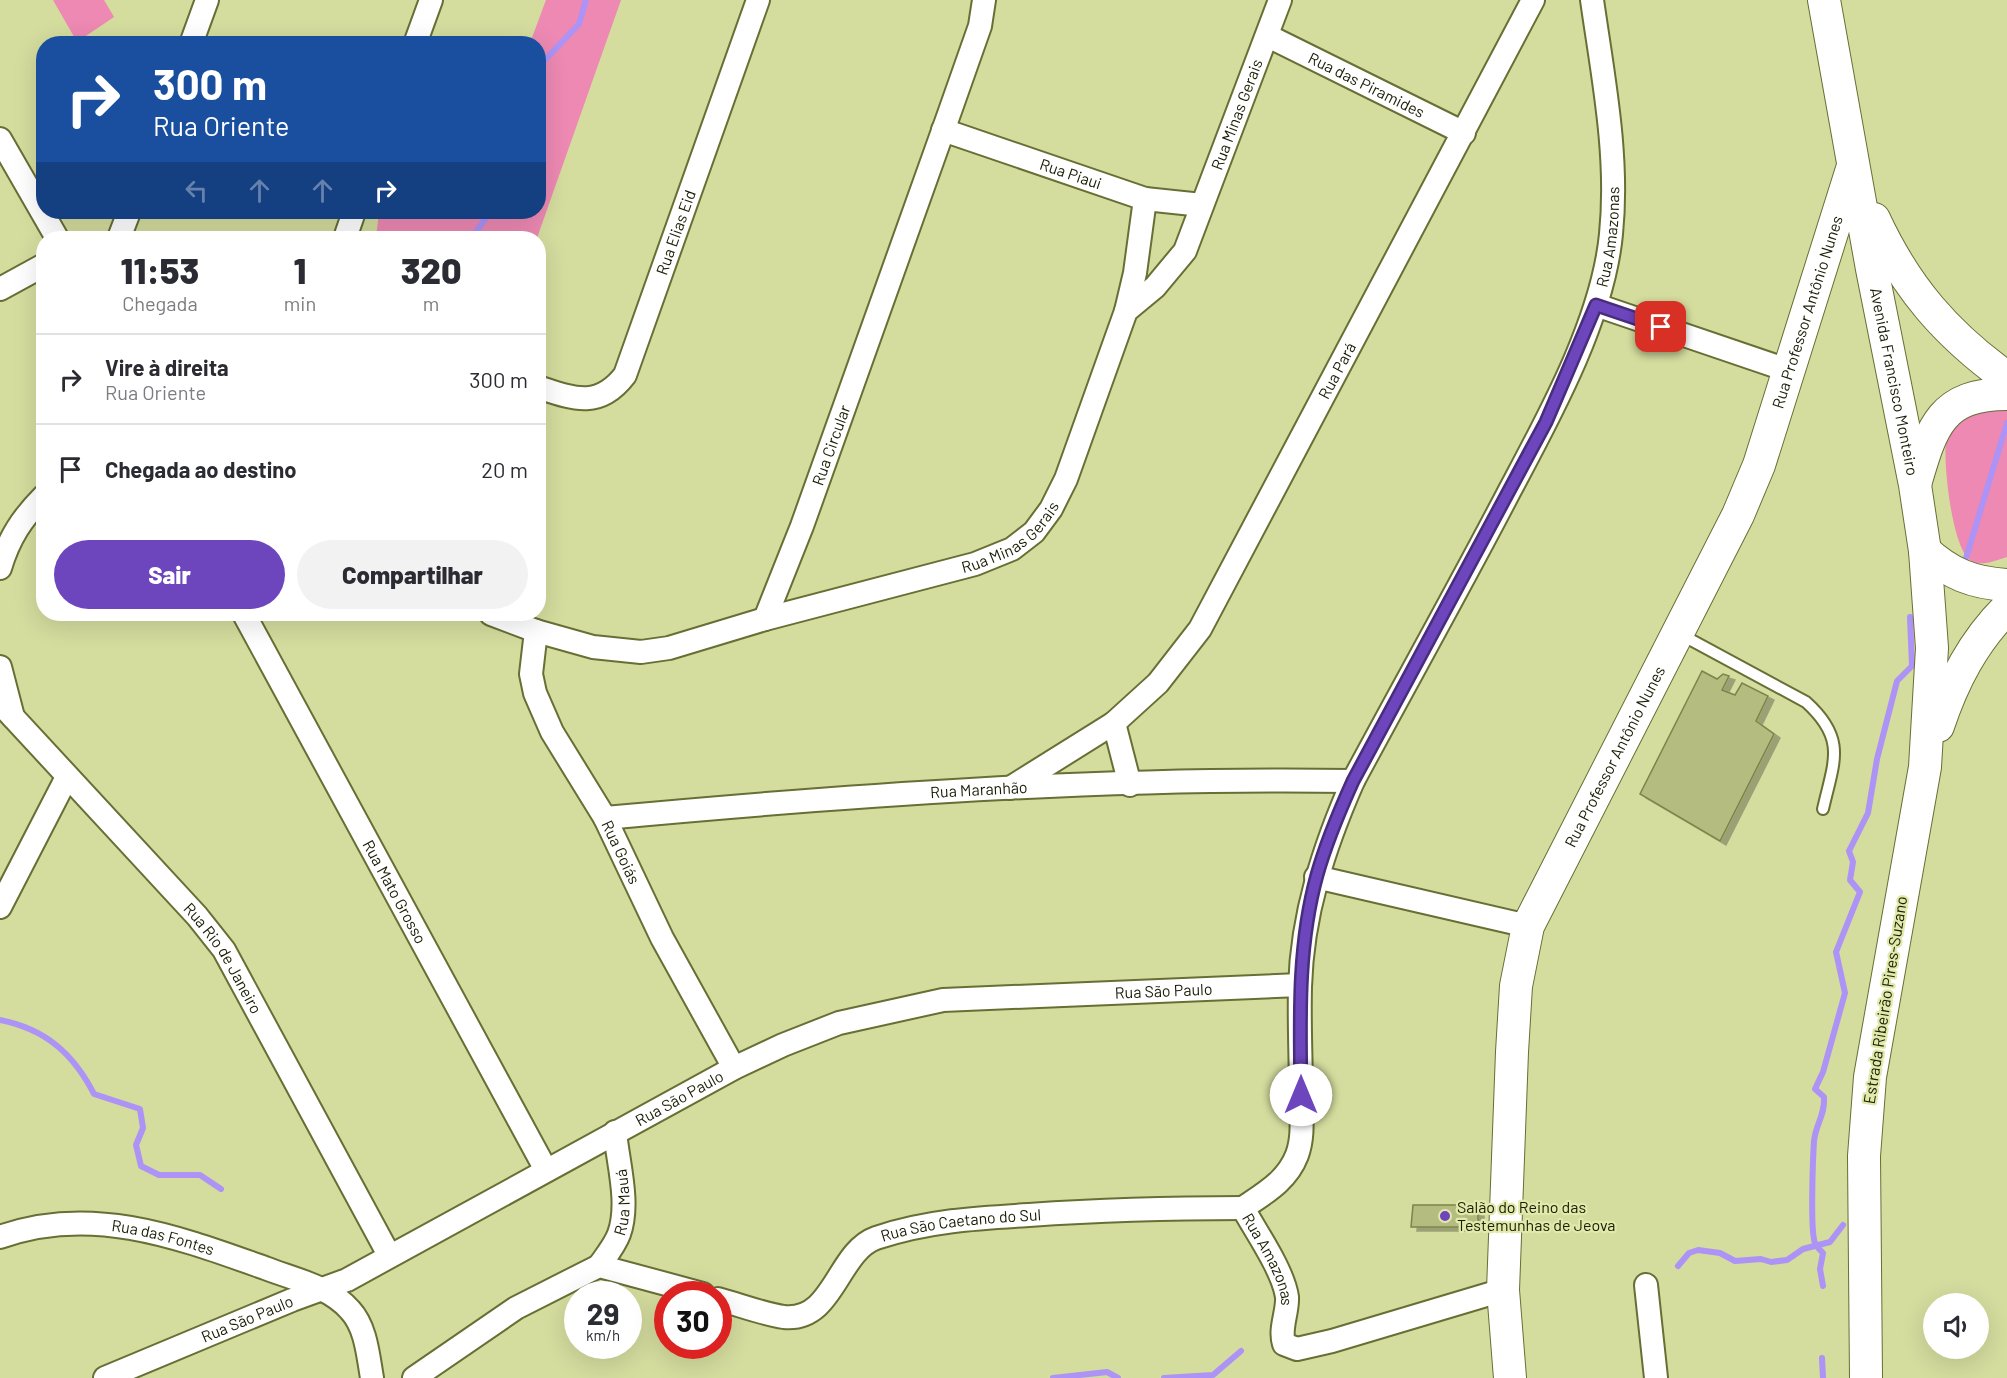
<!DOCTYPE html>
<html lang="pt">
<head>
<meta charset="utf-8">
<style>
  :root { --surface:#fff; --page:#f2f2f3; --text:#2b2b33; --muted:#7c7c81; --line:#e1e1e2; --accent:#6d45bd }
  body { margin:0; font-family:Barlow,sans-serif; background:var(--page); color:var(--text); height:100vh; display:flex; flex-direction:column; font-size:22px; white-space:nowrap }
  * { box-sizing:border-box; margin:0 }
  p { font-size:20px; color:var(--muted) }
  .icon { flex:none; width:33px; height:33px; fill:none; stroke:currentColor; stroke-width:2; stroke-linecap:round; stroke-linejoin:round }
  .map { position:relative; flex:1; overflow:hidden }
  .details { position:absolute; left:36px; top:231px; width:510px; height:390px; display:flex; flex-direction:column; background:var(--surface); border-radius:24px; box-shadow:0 6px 24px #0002 }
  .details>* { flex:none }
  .hud { position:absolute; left:36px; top:36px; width:510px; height:183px; border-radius:24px; box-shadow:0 6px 24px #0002; background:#1a4fa0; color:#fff; overflow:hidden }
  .fabs { position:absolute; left:1923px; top:1293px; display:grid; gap:12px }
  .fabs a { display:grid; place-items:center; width:66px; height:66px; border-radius:50%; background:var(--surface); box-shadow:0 6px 24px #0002; font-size:30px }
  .speed { position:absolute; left:564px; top:1281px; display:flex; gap:12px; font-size:30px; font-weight:700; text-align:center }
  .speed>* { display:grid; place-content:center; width:78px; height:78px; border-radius:50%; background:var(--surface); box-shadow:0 6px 24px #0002; line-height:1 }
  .speed small { font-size:15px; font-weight:400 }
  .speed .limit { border:9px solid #d22; background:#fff; color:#111 }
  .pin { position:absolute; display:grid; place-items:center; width:51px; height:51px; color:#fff; margin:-26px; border-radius:12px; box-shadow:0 3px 9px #0006 }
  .me { position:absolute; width:66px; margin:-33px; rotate:0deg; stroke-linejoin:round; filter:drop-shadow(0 0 4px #0008) }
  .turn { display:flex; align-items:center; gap:21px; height:126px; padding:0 18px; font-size:27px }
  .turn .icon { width:78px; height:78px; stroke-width:2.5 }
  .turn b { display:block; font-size:42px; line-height:51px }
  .lanes { display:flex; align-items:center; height:57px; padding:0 18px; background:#0003; justify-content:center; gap:30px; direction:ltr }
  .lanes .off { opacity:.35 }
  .eta { display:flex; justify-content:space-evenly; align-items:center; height:102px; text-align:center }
  .eta b { font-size:36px; font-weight:800; line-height:42px }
  .cta { display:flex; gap:12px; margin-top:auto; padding:12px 18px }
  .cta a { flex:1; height:69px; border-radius:36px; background:var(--accent); color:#fff; font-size:24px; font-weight:800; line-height:69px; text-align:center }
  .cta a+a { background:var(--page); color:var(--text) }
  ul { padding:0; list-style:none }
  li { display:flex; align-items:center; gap:18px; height:90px; padding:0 18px; border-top:2px solid var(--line) }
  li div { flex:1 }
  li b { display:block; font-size:22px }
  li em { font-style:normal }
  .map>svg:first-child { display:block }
  .green { fill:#ed89b3 }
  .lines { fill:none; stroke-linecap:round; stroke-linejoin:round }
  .stream { stroke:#ac93f5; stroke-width:6 }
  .building { fill:#b4bc80; stroke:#7d8449; stroke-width:1.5; filter:url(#shadow) }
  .lane-casing { stroke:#686e34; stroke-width:14 }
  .street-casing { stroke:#686e34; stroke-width:26 }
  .secondary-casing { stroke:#686e34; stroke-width:34 }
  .lane { stroke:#fff; stroke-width:10 }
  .street { stroke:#fff; stroke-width:22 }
  .secondary { stroke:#fff; stroke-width:32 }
  .route-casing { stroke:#472d7b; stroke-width:15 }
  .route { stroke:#6d45bd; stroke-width:10 }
  .poi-dot { fill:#6d45bd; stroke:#e1eaab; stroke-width:2 }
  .labels { text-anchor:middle; stroke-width:4.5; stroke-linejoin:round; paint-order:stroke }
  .street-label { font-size:16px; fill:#1a1c05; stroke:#e1eaab }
  .poi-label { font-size:16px; fill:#1a1c05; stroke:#e1eaab; text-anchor:start }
</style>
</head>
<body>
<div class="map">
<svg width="2007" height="1378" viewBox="0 0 2007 1378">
  <defs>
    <filter id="shadow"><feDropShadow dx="6" dy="4" stdDeviation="0" flood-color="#0004"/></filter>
  </defs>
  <rect width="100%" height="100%" fill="#d4dc9e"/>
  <!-- green -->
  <path class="green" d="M53 0H104L114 17 77 42Z
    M546 0H621L537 238H376L379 212H538V44L530 43Z
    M2007 402V557C1996 560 1982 567 1971 561 1952 549 1943 463 1946 441 1947 434 1951 426 1954 420Z"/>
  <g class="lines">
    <!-- stream -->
    <path class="stream" d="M538 75 540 65 579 24 586 0
      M472 238 490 212
      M1966 558 2007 423
      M0 1020C45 1029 73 1053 94 1094L140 1109 143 1128 136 1145 141 1166 159 1175H200L221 1189
      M1678 1266 1689 1253 1698 1250 1720 1253 1735 1261 1761 1259 1771 1262 1787 1260 1803 1249 1830 1242 1843 1225
      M1823 1286 1820 1269 1823 1253C1821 1251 1816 1246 1815 1243 1810 1231 1813 1157 1814 1141 1816 1123 1825 1116 1824 1097L1815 1089 1823 1072 1845 993 1836 952 1860 892 1850 880 1853 862 1849 851 1868 813 1877 759 1897 681 1912 666 1910 617
      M1822 1358 1823 1378
      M1053 1378 1107 1372 1118 1378
      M1164 1378 1213 1375 1241 1351"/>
  </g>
  <!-- building -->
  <path class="building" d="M1702 671 1717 679 1723 674 1729 676 1722 690 1735 695 1742 683 1768 696 1756 721 1774 734 1720 841 1640 794Z
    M1413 1205H1478V1227H1411Z"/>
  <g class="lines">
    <defs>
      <path id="lane" d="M1680 634 1806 702C1847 739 1834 761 1823 809"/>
      <g id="street">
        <path id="s1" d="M1268 36 1464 133"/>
        <path d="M191 44 207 0"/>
        <path d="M415 44 431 0"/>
        <path id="s2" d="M943 130 1145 199 1202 205"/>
        <path d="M0 139 57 238"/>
        <path d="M119 238 129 212"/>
        <path d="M345 238 354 212"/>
        <path d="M0 289 44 265"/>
        <path d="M1596 305 1790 371"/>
        <path d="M1126 311 1135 273 1145 199"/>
        <path id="s3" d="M538 387C574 399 599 409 625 375L758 0"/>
        <path d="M0 568C9 538 22 518 44 496"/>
        <path id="s4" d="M244 614 546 1170"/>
        <path id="s5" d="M491 614 536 631 593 647 641 652 669 648 765 619 975 564 1012 549 1034 532 1051 509 1066 479 1126 311 1155 287 1185 251 1280 0"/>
        <path id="s6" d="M765 619 802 526 949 114 980 26 984 0"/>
        <path id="s7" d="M536 631 531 674 535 693 552 732 605 818 662 938 734 1068"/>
        <path d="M0 667 13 717"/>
        <path id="s8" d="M0 703 197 916 224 950 389 1255"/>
        <path d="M1114 723 1130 785"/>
        <path id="s9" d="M1010 788 1114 723 1158 683 1200 629 1533 0"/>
        <path id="s10" d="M605 818C853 795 1103 777 1353 781"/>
        <path d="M1316 877 1528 926"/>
        <path d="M0 907 67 777"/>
        <path id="s11" d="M1243 1208C1265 1193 1287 1181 1297 1155 1304 1136 1301 1116 1301 1096 1301 1060 1299 1024 1300 987 1302 914 1324 847 1353 781 1405 684 1459 588 1510 490 1550 415 1603 319 1611 234 1619 156 1603 77 1592 0"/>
        <path id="s12" d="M1243 1208C1256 1232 1283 1270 1287 1297 1288 1312 1279 1329 1284 1344L1297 1349 1332 1341 1503 1290"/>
        <path id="s13" d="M0 1237C91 1204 178 1237 265 1268 293 1279 329 1286 350 1310 366 1327 368 1355 372 1378"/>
        <path id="s14" d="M599 1266C606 1256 615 1245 619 1234 630 1204 618 1163 615 1132"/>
        <path d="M1646 1285 1656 1378"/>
        <path id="s15" d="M718 1299C740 1305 763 1314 784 1317 834 1322 837 1252 876 1238 926 1221 977 1218 1029 1215 1100 1210 1171 1208 1243 1208"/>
        <path id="s16" d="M105 1378 292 1300 347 1280 734 1068 783 1045 839 1023 943 1000 1300 985"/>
        <path d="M414 1378 516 1308 599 1266 703 1294"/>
      </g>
      <g id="secondary">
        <path id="s17" d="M1824 0 1872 269 1915 485 1925 551 1932 648 1925 767 1870 1077 1864 1156 1866 1378"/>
        <path d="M1874 219C1906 288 1946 334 2007 378"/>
        <path d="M1916 481C1932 426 1942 394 2007 394"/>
        <path d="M1925 551C1950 574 1973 583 2007 585"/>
        <path d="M1938 726C1953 681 1973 642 2007 608"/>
        <path id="s18" d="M1510 1378 1503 1290 1512 1052 1516 986 1528 926 1738 515 1759 465 1852 169"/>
      </g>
    </defs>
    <!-- lane casing -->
    <use href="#lane" class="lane-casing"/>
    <!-- street casing -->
    <use href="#street" class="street-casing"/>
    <!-- secondary casing -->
    <use href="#secondary" class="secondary-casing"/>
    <!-- lane -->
    <use href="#lane" class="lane"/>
    <!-- street -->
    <use href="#street" class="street"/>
    <!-- secondary -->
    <use href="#secondary" class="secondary"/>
  </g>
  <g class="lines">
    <defs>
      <path id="route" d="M1301 1095C1300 1021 1297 947 1317 875 1326 843 1339 812 1353 781L1546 422 1596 305 1661 327"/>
    </defs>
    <!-- route casing -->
    <use href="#route" class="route-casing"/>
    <!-- route -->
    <use href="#route" class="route"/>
  </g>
  <!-- markers -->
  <circle class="poi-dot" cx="1445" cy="1216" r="6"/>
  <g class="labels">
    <!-- street labels -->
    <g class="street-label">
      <text dy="6" stroke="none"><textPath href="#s1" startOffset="110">Rua das Piramides</textPath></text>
      <text dy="6" stroke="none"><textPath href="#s5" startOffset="1040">Rua Minas Gerais</textPath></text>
      <text dy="6" stroke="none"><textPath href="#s2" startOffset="135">Rua Piaui</textPath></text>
      <text dy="6" stroke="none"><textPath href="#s3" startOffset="248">Rua Elias Eid</textPath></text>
      <text dy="6" stroke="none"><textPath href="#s11" startOffset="1064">Rua Amazonas</textPath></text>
      <text dy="6" stroke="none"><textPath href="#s18" startOffset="1130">Rua Professor Antônio Nunes</textPath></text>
      <text dy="6" stroke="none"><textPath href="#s9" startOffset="543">Rua Pará</textPath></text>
      <text dy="6" stroke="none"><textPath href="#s17" startOffset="388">Avenida Francisco Monteiro</textPath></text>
      <text dy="6" stroke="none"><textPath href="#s6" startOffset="186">Rua Circular</textPath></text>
      <text dy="6" stroke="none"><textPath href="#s5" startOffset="546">Rua Minas Gerais</textPath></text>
      <text dy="6" stroke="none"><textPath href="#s18" startOffset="644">Rua Professor Antônio Nunes</textPath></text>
      <text dy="6" stroke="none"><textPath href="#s10" startOffset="375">Rua Maranhão</textPath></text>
      <text dy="6" stroke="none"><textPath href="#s7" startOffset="244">Rua Goiás</textPath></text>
      <text dy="6" stroke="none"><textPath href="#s4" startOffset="316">Rua Mato Grosso</textPath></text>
      <text dy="6" stroke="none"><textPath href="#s8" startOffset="340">Rua Rio de Janeiro</textPath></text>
      <text dy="6" stroke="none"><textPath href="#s16" startOffset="1144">Rua São Paulo</textPath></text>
      <text transform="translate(1885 1000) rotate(-81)" y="6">Estrada Ribeirão Pires-Suzano</text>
      <text dy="6" stroke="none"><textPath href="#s16" startOffset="640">Rua São Paulo</textPath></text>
      <text dy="6" stroke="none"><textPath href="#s14" startOffset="70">Rua Mauá</textPath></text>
      <text dy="6" stroke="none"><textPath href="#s15" startOffset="282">Rua São Caetano do Sul</textPath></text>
      <text dy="6" stroke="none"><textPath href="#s13" startOffset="166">Rua das Fontes</textPath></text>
      <text dy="6" stroke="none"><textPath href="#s12" startOffset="58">Rua Amazonas</textPath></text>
      <text dy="6" stroke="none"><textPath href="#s16" startOffset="154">Rua São Paulo</textPath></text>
    </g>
    <!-- poi labels -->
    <g class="poi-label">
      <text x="1457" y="1213">Salão do Reino das<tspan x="1457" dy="18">Testemunhas de Jeova</tspan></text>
    </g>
  </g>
</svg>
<div class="fabs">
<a><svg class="icon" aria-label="sound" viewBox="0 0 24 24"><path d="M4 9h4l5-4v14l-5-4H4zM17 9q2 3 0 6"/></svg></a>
</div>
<div class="speed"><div>29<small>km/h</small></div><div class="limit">30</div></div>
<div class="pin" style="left:1661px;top:327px;background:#d93025"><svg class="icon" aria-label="arrive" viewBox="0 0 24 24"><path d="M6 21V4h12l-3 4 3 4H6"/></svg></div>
<svg class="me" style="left:1301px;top:1095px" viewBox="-20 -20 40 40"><circle r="19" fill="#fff"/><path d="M0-13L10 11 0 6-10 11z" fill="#6d45bd"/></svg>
<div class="hud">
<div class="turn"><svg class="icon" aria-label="right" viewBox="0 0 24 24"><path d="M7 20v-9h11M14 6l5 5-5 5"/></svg><div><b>300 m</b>Rua Oriente</div></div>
<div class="lanes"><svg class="icon off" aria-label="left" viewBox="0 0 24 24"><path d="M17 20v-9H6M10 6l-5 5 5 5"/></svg><svg class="icon off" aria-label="ahead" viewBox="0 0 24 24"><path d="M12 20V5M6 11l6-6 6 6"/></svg><svg class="icon off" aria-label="ahead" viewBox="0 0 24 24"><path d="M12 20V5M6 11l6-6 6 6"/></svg><svg class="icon" aria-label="right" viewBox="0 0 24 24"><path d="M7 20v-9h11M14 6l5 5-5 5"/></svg></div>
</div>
<section class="details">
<div class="eta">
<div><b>11:53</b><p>Chegada</p></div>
<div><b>1</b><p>min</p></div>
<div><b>320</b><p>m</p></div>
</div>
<ul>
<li><svg class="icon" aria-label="right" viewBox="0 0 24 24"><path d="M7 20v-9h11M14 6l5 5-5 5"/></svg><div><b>Vire à direita</b><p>Rua Oriente</p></div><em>300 m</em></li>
<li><svg class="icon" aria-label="arrive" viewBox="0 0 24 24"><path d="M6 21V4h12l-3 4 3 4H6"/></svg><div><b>Chegada ao destino</b></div><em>20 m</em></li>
</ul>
<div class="cta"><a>Sair</a><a>Compartilhar</a></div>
</section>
</div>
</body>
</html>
